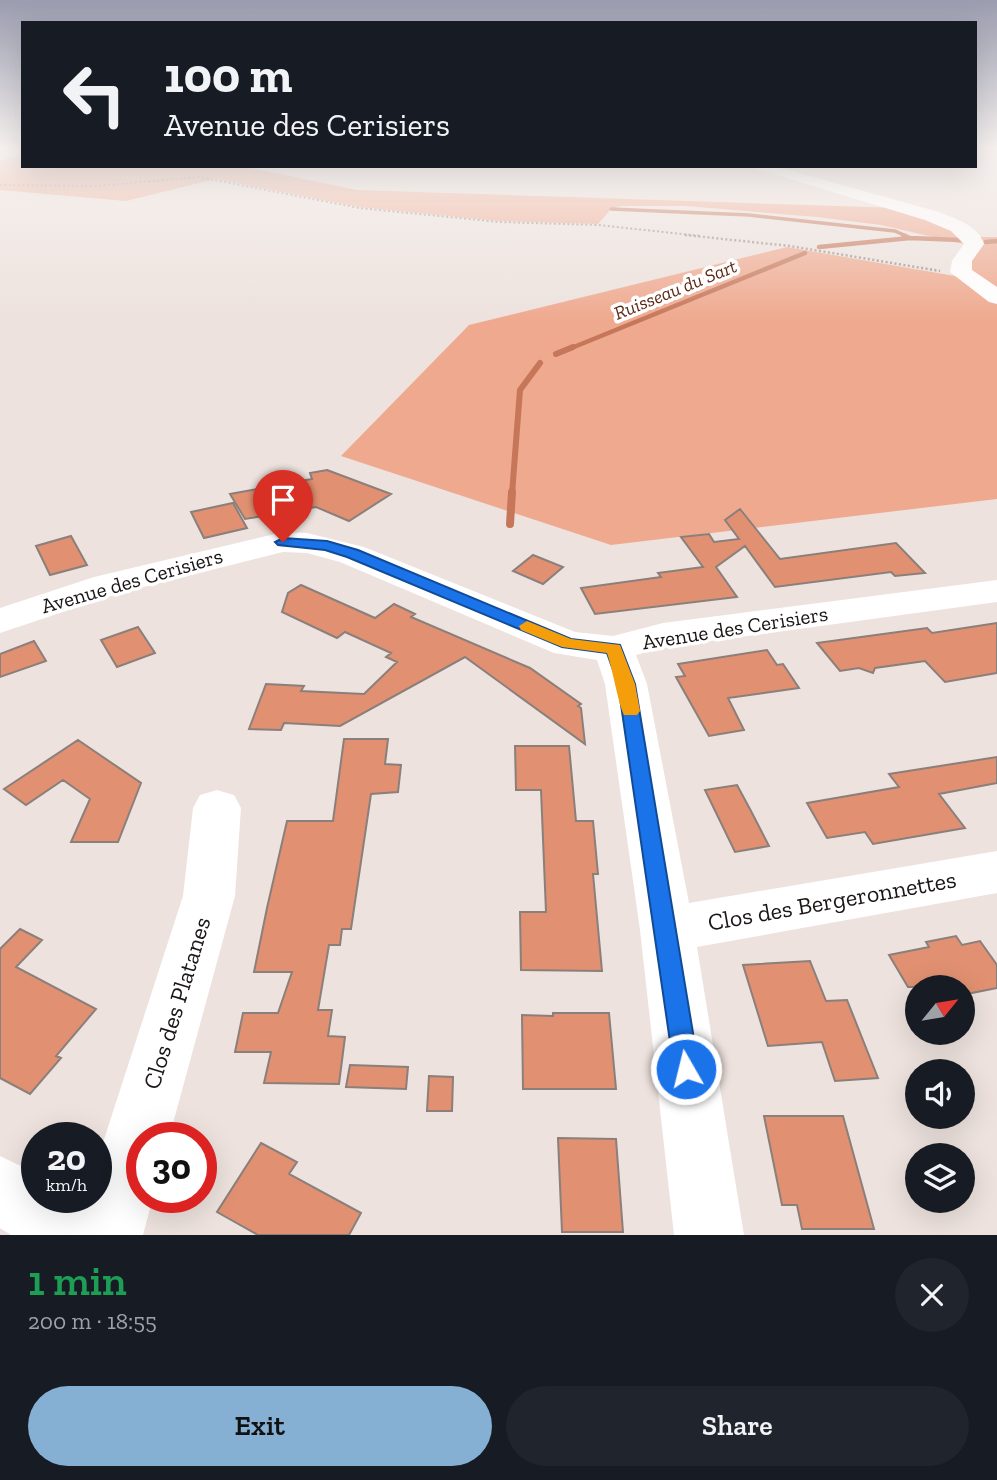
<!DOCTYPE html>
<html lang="en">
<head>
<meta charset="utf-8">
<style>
  :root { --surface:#171b24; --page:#20242c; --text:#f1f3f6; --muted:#9ea1a6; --accent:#85b0d4 }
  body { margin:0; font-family:"Zilla Slab",serif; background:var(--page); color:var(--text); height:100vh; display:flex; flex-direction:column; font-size:26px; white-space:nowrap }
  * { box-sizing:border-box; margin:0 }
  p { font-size:23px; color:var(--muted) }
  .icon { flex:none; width:38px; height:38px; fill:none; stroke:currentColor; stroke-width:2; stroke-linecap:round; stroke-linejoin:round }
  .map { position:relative; height:1235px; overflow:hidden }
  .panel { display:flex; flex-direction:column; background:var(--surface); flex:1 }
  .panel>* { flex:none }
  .banner { position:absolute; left:21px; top:21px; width:956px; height:147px; border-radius:0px; box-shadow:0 7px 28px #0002; background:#171b24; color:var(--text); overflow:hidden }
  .needle { width:46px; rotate:60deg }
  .controls { position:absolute; left:905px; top:975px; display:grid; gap:14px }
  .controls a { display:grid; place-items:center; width:70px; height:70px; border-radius:50%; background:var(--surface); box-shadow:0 7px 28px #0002; font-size:35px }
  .speed { position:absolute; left:21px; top:1122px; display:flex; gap:14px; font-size:35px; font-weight:700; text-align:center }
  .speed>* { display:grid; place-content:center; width:91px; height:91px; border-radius:50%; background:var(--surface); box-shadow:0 7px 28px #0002; line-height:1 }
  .speed small { font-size:18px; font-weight:400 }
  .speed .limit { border:10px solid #d22; background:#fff; color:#111 }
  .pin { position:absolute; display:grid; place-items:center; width:60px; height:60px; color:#fff; margin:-72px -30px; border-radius:50% 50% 50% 0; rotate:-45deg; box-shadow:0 0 7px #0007 }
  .pin .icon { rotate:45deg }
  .me { position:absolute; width:77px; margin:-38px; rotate:352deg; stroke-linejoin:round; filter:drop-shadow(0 0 5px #0008) }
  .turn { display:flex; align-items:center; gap:24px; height:147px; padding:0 28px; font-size:32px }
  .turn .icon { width:91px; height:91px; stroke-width:2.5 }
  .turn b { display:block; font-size:49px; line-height:60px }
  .round { display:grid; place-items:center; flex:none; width:74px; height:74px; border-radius:37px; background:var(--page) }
  .head { display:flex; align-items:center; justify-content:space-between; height:119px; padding:0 28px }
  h1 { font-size:42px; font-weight:600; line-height:52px; color:#1e9e55 }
  .button { display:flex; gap:14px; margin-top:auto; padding:14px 28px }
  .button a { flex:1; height:80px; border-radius:42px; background:var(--accent); color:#111; font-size:28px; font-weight:600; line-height:80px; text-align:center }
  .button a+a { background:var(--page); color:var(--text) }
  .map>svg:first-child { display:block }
  .green { fill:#efa98f }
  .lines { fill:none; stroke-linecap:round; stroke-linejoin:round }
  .stream-far3 { stroke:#c67759; stroke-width:3.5 }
  .stream-far2 { stroke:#c67759; stroke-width:4.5 }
  .stream-far1 { stroke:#c67759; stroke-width:6 }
  .stream { stroke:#c67759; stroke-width:8 }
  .building { fill:#e19171; stroke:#8a7f7b; stroke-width:2 }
  .path-far1 { stroke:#9b928f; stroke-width:2; stroke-dasharray:2 2.5; stroke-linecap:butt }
  .path { stroke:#9b928f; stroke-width:2.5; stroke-dasharray:2 2.5; stroke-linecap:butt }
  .minor { fill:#fff; fill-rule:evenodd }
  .route { fill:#1a73e8; stroke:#114b97; stroke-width:2 }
  .slow { fill:#f59e0b }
  .labels { text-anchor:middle; stroke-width:7; stroke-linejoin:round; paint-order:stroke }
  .far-water-label { font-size:19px; font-style:italic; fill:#5c2913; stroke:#fff }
  .street-label { font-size:21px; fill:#1a1615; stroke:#fff }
  .near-street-label { font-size:24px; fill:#1a1615; stroke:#fff }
</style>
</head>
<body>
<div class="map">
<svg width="997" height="1235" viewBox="0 0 997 1235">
  <rect width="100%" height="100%" fill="#ede2dd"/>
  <!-- green -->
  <path class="green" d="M23 153V166H242L357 190 900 208 948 224 968 245 881 225 817 217 686 206H621L611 209 598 224 498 221 359 207 215 179 126 201 0 190V161Z
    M977 237H997V499L611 545 341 456 469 325 787 247 955 276 979 243Z"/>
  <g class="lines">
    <!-- stream-far3 -->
    <path class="stream-far3" d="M611 209 749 215 895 231 906 236"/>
    <!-- stream-far2 -->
    <path class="stream-far2" d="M903 235 910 238
      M986 242 997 241
      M819 247 910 238 960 240
      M569 349 805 253"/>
    <!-- stream-far1 -->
    <path class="stream-far1" d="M556 354 573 347
      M512 494 520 390 540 363"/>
    <!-- stream -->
    <path class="stream" d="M510 524 512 492"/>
  </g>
  <!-- building -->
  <path class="building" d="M327 470 391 494 349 521 316 507 245 519 230 494 312 479 310 473Z
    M233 503 247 528 204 538 191 512Z
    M740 509 780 559 896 543 925 573 895 576 891 572 775 587 745 546 716 567 737 597 595 614 581 588 661 577 658 573 703 567 681 537 709 534 714 542 739 539 725 520Z
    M71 536 87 565 50 575 36 546Z
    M533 555 563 567 543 584 513 571Z
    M301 585 375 618 394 604 415 614 411 617 530 668 581 704 578 706 581 708 585 744 465 657 340 726 284 723 281 730 249 729 266 684 304 686 301 691 364 694 397 662 386 657 391 653 345 632 337 638 282 612 288 593Z
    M997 623V673L945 682 925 661 875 668 873 673 859 668 840 671 817 643 927 628 932 633Z
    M138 627 155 653 117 667 101 640Z
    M34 641 46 661 0 677V654Z
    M767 650 777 665 783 664 799 688 728 698 744 730 709 736 676 677 685 676 678 664Z
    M344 739H388L385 764 401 765 398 792 371 794 351 929H342L340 945H329L318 1010H332L328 1036 345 1037 339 1084 264 1083 271 1052H235L243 1013H278L292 972H254L267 908 287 821H333Z
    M78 740 141 783 118 842H71L90 799 63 780 26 805 4 789Z
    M515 746H569L576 821H593L598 874H593L602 971 521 970 520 912H546L541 790H516Z
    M997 757V783L939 794 965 828 873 844 865 832 827 838 807 803 899 787 889 774Z
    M737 785 751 811 769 846 735 852 705 790Z
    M20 929 42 940 16 967 96 1009 56 1056 61 1058 30 1094 0 1078V949Z
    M956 936 962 945 980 941 997 965V988L962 995V987H908L889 955 929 947 926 942Z
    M810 961 826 1001 847 1000 878 1078 835 1081 822 1042 768 1046 743 965Z
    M553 1013H609L616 1089H523L522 1015 553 1016Z
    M350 1065 408 1067 406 1089 346 1087Z
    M429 1076 453 1077 452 1111H427Z
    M764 1116H843L874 1229H802L797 1205H782Z
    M558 1138 616 1139 623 1232H562Z
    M261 1143 297 1162 289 1174 361 1213 349 1235H258L217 1212Z"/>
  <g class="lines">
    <!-- path-far1 -->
    <path class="path-far1" d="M0 185 97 186 199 177 359 208 499 222 598 225 701 236"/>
    <!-- path -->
    <path class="path" d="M685 235 790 246 940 271"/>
    <!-- minor -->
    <path class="minor" d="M747 166H774L939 212C956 219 978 225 984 244L972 261V270L997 287V304L989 302 950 272 952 261 964 244 951 231 925 220Z
      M283 532 307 533 364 547 575 632 613 636 663 623 997 580V602L666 647 636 655 647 684 689 903 997 851V893L697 947 744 1235H674L640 930 605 684 597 660 554 653 340 562 307 553 283 552 120 593 0 633V608L94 577Z
      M217 790 234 795 241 808 235 896 169 1138H142V1197H153L143 1235H11L0 1228V1156L37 1174V1197H76L84 1201 86 1197H96V1164L183 896 193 808 200 795Z"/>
  </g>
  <!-- sky -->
  <linearGradient id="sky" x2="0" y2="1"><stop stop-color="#9a9caf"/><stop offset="0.46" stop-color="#f7f2f0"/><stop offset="1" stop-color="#f7f2f0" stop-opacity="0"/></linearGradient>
  <rect width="997" height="321" fill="url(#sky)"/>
  <!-- route -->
  <path class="route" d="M283 538 327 541 358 550 571 639 620 645 635 684 699 1069 695 1077 686 1081 677 1077 674 1069 618 684 607 653 562 647 347 557 325 550 278 545 275 542Z"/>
  <!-- slow -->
  <path class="slow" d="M527 621 571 639 620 645 635 684 640 711 637 715H624C618 703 613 670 607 653L562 647 521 630 519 626Z"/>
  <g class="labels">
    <!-- far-water labels -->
    <g class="far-water-label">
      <text transform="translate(675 289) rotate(-22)" y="7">Ruisseau du Sart</text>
    </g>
    <!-- street labels -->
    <g class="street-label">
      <text transform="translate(132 581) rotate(-16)" y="7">Avenue des Cerisiers</text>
      <text transform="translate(735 628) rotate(-9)" y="7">Avenue des Cerisiers</text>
    </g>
    <!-- near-street labels -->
    <g class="near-street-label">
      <text transform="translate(832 901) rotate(-10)" y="8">Clos des Bergeronnettes</text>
      <text transform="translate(177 1003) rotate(-73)" y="8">Clos des Platanes</text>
    </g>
  </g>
</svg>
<div class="controls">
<a><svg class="needle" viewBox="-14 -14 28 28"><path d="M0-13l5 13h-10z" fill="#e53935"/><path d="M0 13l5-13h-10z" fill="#9ea1a6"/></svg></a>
<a><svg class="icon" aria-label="sound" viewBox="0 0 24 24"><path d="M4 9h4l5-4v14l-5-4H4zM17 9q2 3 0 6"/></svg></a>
<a><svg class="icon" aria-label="layers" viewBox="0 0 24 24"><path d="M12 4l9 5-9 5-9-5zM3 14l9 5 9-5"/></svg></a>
</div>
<div class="speed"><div>20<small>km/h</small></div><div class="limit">30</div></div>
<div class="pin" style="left:283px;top:542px;background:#d93025"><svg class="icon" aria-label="arrive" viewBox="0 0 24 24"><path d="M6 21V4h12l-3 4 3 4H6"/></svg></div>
<svg class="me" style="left:686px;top:1069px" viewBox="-20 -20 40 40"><circle r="17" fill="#1a73e8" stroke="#fff" stroke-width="3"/><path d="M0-11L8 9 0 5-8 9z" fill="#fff"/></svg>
<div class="banner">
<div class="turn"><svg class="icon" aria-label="left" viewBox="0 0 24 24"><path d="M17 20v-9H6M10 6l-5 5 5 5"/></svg><div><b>100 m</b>Avenue des Cerisiers</div></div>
</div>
</div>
<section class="panel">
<div class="head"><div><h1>1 min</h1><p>200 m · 18:55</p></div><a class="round"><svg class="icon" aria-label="close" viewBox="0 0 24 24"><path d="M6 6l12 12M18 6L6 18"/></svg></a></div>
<div class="button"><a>Exit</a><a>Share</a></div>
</section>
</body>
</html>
